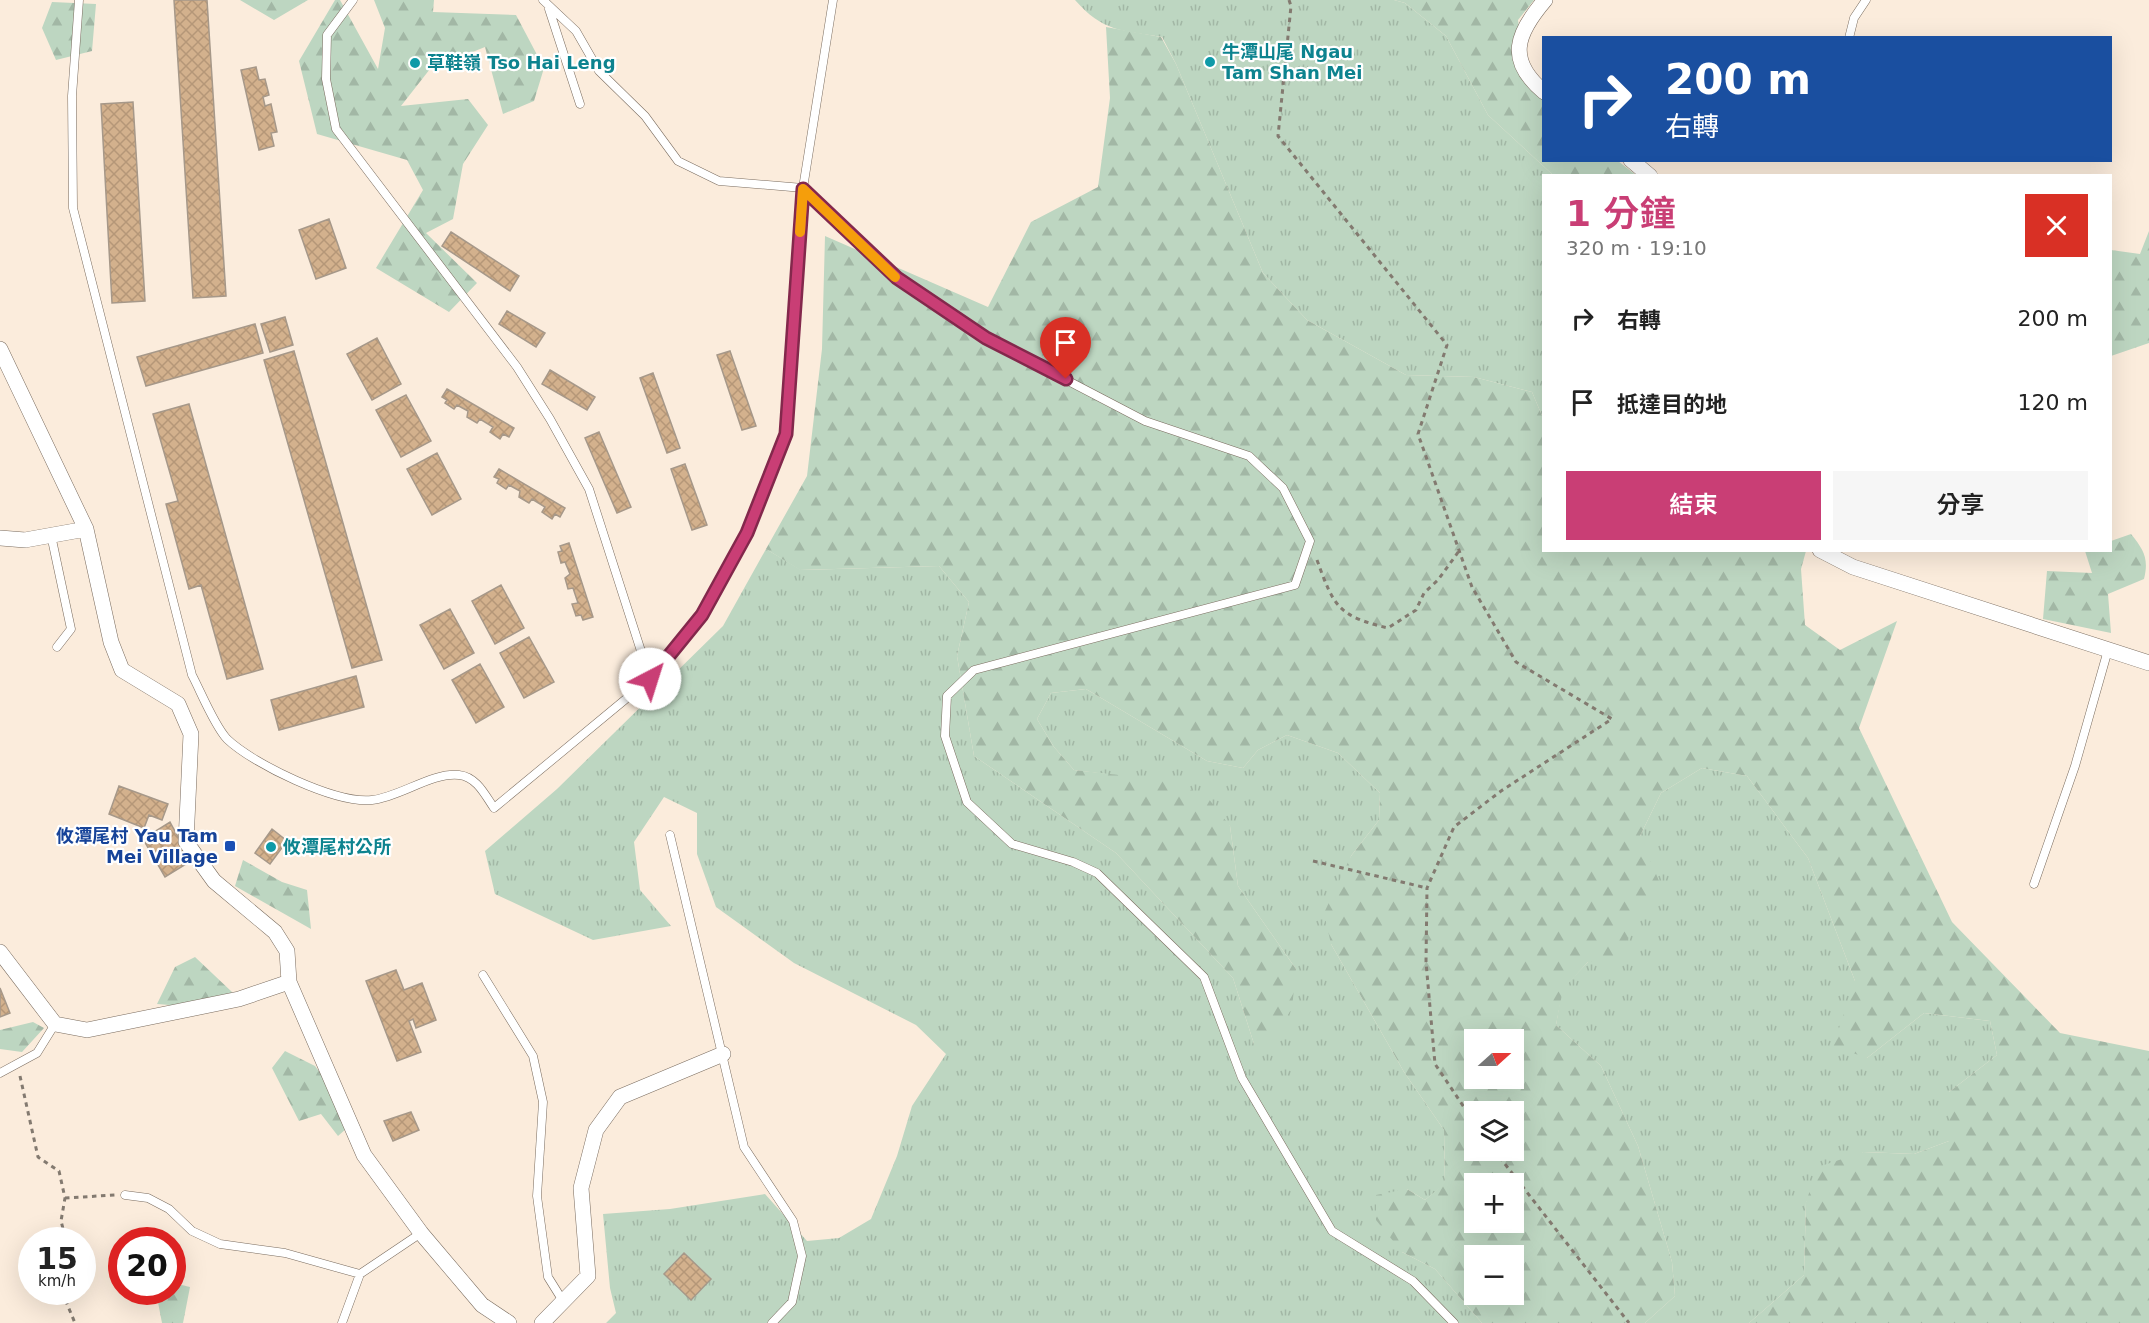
<!DOCTYPE html>
<html lang="zh-TW">
<head>
<meta charset="utf-8">
<style>
  :root { --surface:#fff; --page:#f6f6f6; --text:#222; --muted:#767676; --accent:#c93e75 }
  body { margin:0; font-family:"DejaVu Sans","Noto Sans TC",sans-serif; background:var(--page); color:var(--text); height:100vh; display:flex; flex-direction:column; font-size:22px; white-space:nowrap }
  * { box-sizing:border-box; margin:0 }
  p { font-size:20px; color:var(--muted) }
  .icon { flex:none; width:33px; height:33px; fill:none; stroke:currentColor; stroke-width:2; stroke-linecap:round; stroke-linejoin:round }
  .map { position:relative; flex:1; overflow:hidden }
  .details { position:absolute; left:1542px; top:174px; width:570px; height:378px; display:flex; flex-direction:column; background:var(--surface); border-radius:0px; box-shadow:0 6px 24px #0002 }
  .details>* { flex:none }
  .banner { position:absolute; left:1542px; top:36px; width:570px; height:126px; border-radius:0px; box-shadow:0 6px 24px #0002; background:#1a4fa0; color:#fff; overflow:hidden }
  .needle { width:39px; rotate:69deg }
  .controls { position:absolute; left:1464px; top:1029px; display:grid; gap:12px }
  .controls a { display:grid; place-items:center; width:60px; height:60px; border-radius:0px; background:var(--surface); box-shadow:0 6px 24px #0002; font-size:30px }
  .speed { position:absolute; left:18px; top:1227px; display:flex; gap:12px; font-size:30px; font-weight:700; text-align:center }
  .speed>* { display:grid; place-content:center; width:78px; height:78px; border-radius:50%; background:var(--surface); box-shadow:0 6px 24px #0002; line-height:1 }
  .speed small { font-size:15px; font-weight:400 }
  .speed .limit { border:9px solid #d22; background:#fff; color:#111 }
  .pin { position:absolute; display:grid; place-items:center; width:51px; height:51px; color:#fff; margin:-62px -26px; border-radius:50% 50% 50% 0; rotate:-45deg; box-shadow:0 0 6px #0007 }
  .pin .icon { rotate:45deg }
  .me { position:absolute; width:66px; margin:-33px; rotate:40deg; stroke-linejoin:round; filter:drop-shadow(0 0 4px #0008) }
  .turn { display:flex; align-items:center; gap:21px; height:126px; padding:0 24px; font-size:27px }
  .turn .icon { width:78px; height:78px; stroke-width:2.5 }
  .turn b { display:block; font-size:42px; line-height:51px }
  .round { display:grid; place-items:center; flex:none; width:63px; height:63px; border-radius:0px; background:var(--page) }
  .headline { display:flex; align-items:center; justify-content:space-between; height:102px; padding:0 24px }
  h1 { font-size:36px; font-weight:600; line-height:45px; color:var(--accent) }
  .button { display:flex; gap:12px; margin-top:auto; padding:12px 24px }
  .button a { flex:1; height:69px; border-radius:0px; background:var(--accent); color:#fff; font-size:24px; font-weight:600; line-height:69px; text-align:center }
  .button a+a { background:var(--page); color:var(--text) }
  ul { padding:0; list-style:none }
  li { display:flex; align-items:center; gap:18px; height:84px; padding:0 24px }
  li div { flex:1 }
  li b { display:block; font-size:22px }
  li em { font-style:normal }
  .map>svg:first-child { display:block }
  .grass { fill:url(#grass-tufts) }
  .forest { fill:url(#forest-firs); fill-rule:evenodd }
  .building { fill:url(#building-cross-hatch); stroke:#a69889; stroke-width:1.5 }
  .lines { fill:none; stroke-linecap:round; stroke-linejoin:round }
  .service-casing { stroke:#7a6c5f; stroke-width:9 }
  .minor-casing { stroke:#7a6c5f; stroke-width:16 }
  .path { stroke:#837a70; stroke-width:3; stroke-dasharray:4.5 4.5; stroke-linecap:butt }
  .service { stroke:#fff; stroke-width:8 }
  .minor { stroke:#fff; stroke-width:15 }
  .route-casing { stroke:#83284c; stroke-width:15 }
  .route { stroke:#c93e75; stroke-width:10 }
  .slow { stroke:#f59e0b; stroke-width:10 }
  .culture-dot { fill:#0f9aa8; stroke:#fff; stroke-width:2 }
  .transit-dot { fill:#1a4fb4; stroke:#fff; stroke-width:2 }
  .labels { text-anchor:middle; stroke-width:4.5; stroke-linejoin:round; paint-order:stroke }
  .culture-label { font-size:18px; font-weight:bold; fill:#0d838f; stroke:#fff; text-anchor:start }
  .transit-label { font-size:18px; font-weight:bold; fill:#164399; stroke:#fff; text-anchor:end }
</style>
</head>
<body>
<div class="map">
<svg width="2149" height="1323" viewBox="0 0 2149 1323">
  <defs>
    <pattern id="grass-tufts" width="24" height="20" patternUnits="userSpaceOnUse" patternTransform="scale(1.5)"><rect width="24" height="20" fill="#bdd6c1"/><path d="M3 7l-1-3M5 7V3M7 7l1-3M15 17l-1-3M17 17v-4M19 17l1-3" fill="none" stroke="#a2b7a5"/></pattern>
    <pattern id="forest-firs" width="22" height="20" patternUnits="userSpaceOnUse" patternTransform="scale(1.5)"><rect width="22" height="20" fill="#bdd6c1"/><path d="M5 1l3.5 6h-7zM16 11l3.5 6h-7z" fill="#a2b7a5"/></pattern>
    <pattern id="building-cross-hatch" width="8" height="8" patternUnits="userSpaceOnUse" patternTransform="scale(1.5)"><rect width="8" height="8" fill="#d3b18d"/><path d="M0 0l8 8M0 8l8-8" fill="none" stroke="#b59778"/></pattern>
  </defs>
  <rect width="100%" height="100%" fill="#fbecdc"/>
  <!-- grass -->
  <path class="grass" d="M1075 0H1394L1405 3 1446 36 1488 115 1553 175 1544 176 1543 418 1532 392 1474 377 1406 375 1307 320 1263 273 1176 64 1162 37C1121 30 1103 32 1075 0Z
    M766 549 801 570 939 566 969 602 957 656 974 756 1116 853 1233 978 1254 1044 1296 969 1238 886 1230 826 1114 775 1074 770 1054 747 1037 719 1051 693 1086 689 1207 761 1243 768 1258 750 1287 735 1338 753 1380 793 1379 820 1351 856 1331 944 1404 1072 1444 1130 1445 1184 1425 1200 1407 1189 1402 1252 1435 1269 1482 1323H606L616 1313 610 1288 603 1214 670 1209 765 1194 807 1241 839 1238 871 1219 897 1156 912 1106 946 1054 916 1025 794 963 716 907 697 854V813L664 797 634 842 640 890 671 926 593 940 495 894 485 851 557 789 723 626Z
    M1702 768 1747 776 1808 858 1855 981 1867 1058 1924 1013 1990 1021 1997 1055 1949 1092V1141L1914 1154 1863 1152 1806 1202 1804 1275 1749 1323H1645L1675 1296 1672 1262 1638 1146 1601 1066 1556 1025 1562 989 1588 962 1640 836 1661 793Z"/>
  <!-- forest -->
  <path class="forest" d="M240 0H308L274 20Z
    M335 0H340L378 69 385 28 374 0H434L433 12 516 15 544 68 534 101 503 114 485 47 430 69 401 106 468 99 488 125 463 164 453 219 426 233 477 283 449 312 376 268 423 190 407 160 317 134 299 61Z
    M1394 0H1534L1518 20 1527 84 1543 98 1544 160 1618 161 1636 175H1553L1488 115 1446 36 1405 3Z
    M52 2 96 4 92 51 56 60 42 28Z
    M1106 27 1161 37 1176 64 1263 273 1307 320 1406 375 1474 377 1532 392 1543 418 1544 550 1806 551 1801 569 1805 625 1840 650 1897 621 1859 728 1952 922 2060 1033 2149 1051V1323H1749L1804 1275 1806 1202 1818 1167 1863 1152 1914 1154 1949 1141V1092L1997 1055 1990 1021 1924 1013 1867 1058 1833 1046 1855 981 1808 858 1747 776 1702 768 1661 793 1640 836 1659 881 1618 957 1588 962 1563 989 1556 1025 1601 1066 1638 1146 1672 1262 1675 1296 1645 1323H1482L1435 1269 1402 1252 1376 1220V1195L1407 1189 1425 1200 1445 1183 1444 1130 1404 1072 1331 944 1324 913 1351 856 1379 820 1380 793 1338 753 1287 735 1258 750 1243 768 1207 761 1086 689 1051 693 1037 719 1054 747 1074 770 1173 781 1208 798 1230 826 1238 886 1296 969 1292 1008 1271 1043 1254 1044 1233 978 1116 853 974 756 957 656 969 602 939 566 800 570 766 549 807 476 822 349 825 236 988 307 1031 222 1098 187 1110 98ZM1474 1040H1514V1078H1474ZM1474 1112H1514V1150H1474ZM1474 1184H1514V1222H1474ZM1474 1256H1514V1294H1474Z
    M2149 231V343L2111 356V250L2140 254Z
    M2131 534C2144 550 2149 559 2144 579L2108 594 2111 633 2043 619 2047 571 2092 573 2085 551 2110 550 2111 541Z
    M243 860 282 882 307 890 311 929 235 886Z
    M195 957 232 992 222 1009 157 1004 175 967Z
    M33 1022 44 1028 22 1052 0 1049V1030Z
    M285 1051 315 1066 356 1120 338 1136 321 1114 299 1121 272 1068Z
    M173 1283 190 1287 183 1323H162L156 1292H172Z"/>
  <!-- building -->
  <path class="building" d="M174 0H207L226 296 193 298Z
    M256 67 259 80 265 79 269 95 263 97 265 106 271 104 277 132 271 133 274 146 259 150 241 70Z
    M133 102 145 301 112 303 101 104Z
    M329 219 346 268 316 279 299 230Z
    M451 232 519 276 510 291 442 246Z
    M507 311 545 333 536 347 499 324Z
    M285 317 293 345 270 352 261 324Z
    M255 324 263 353 146 386 137 357Z
    M377 338 401 384 372 400 347 354Z
    M294 351 382 660 352 668 264 360Z
    M730 351 756 426 742 430 717 355Z
    M550 370 595 397 587 410 542 384Z
    M653 373 680 448 667 453 640 378Z
    M447 389 514 428 509 437 503 434 500 439 490 432 493 427 480 419 477 423 467 417 468 411 457 405 454 409 445 403 447 400 442 397Z
    M406 395 431 441 401 457 376 410Z
    M189 404 263 669 227 679 201 585 189 589 166 504 178 501 153 414Z
    M599 432 631 507 617 513 585 438Z
    M437 453 461 499 432 515 407 469Z
    M685 464 707 525 692 530 671 469Z
    M499 469 565 508 560 517 555 514 552 519 542 512 545 507 532 499 529 503 519 497 520 491 509 485 506 489 497 483 499 479 494 477Z
    M569 543 593 617 583 620 581 615 576 616 572 604 578 603 573 588 568 589 565 578 570 574 565 562 561 563 558 552 562 551 560 546Z
    M501 585 524 628 495 644 472 601Z
    M450 609 474 653 444 669 420 625Z
    M529 637 554 682 524 698 500 653Z
    M480 664 504 707 476 723 452 680Z
    M356 676 364 707 279 730 271 700Z
    M119 786 168 804 162 820 149 815 144 828 109 814Z
    M170 822 191 861 165 877 143 839Z
    M272 829 287 841 270 864 255 853Z
    M396 970 404 990 422 983 436 1020 416 1028 413 1019 409 1021 421 1052 397 1061 366 981Z
    M0 988 10 1013 0 1017Z
    M411 1112 419 1130 393 1141 384 1121Z
    M684 1253 711 1279 691 1300 664 1274Z"/>
  <g class="lines">
    <defs>
      <path id="service" d="M79 0 72 96 73 208 192 675C201 692 214 725 227 739 253 764 336 804 372 800 400 797 432 772 459 775 477 777 485 795 494 808L650 679 702 615 747 533 786 434 803 188 833 0
        M353 0 327 35 326 79 336 129 517 367 550 419 589 489 650 679
        M543 0 576 31 599 71 645 116 678 161 719 181 803 188 897 278 986 338 1145 421 1249 456 1283 488 1310 541 1295 585 974 670 947 696 945 736 967 802 1012 844 1073 862 1097 873 1204 977 1242 1078 1332 1231 1413 1281 1454 1323
        M549 9 580 104
        M1849 38 1854 18 1866 0
        M51 535 71 629 57 647
        M670 835 744 1147 793 1221 802 1256 792 1302 772 1323
        M2034 884 2075 766 2108 650
        M483 975 533 1056 543 1102 537 1196 548 1277 563 1301
        M0 1073 37 1053 55 1024
        M125 1195 148 1198 169 1209 192 1231 220 1244 285 1253 360 1274 421 1233
        M342 1323 360 1274"/>
      <path id="minor" d="M1544 92C1506 60 1516 34 1545 0
        M1631 160 1650 176
        M0 349 86 529 111 642 122 670 178 704 191 734 186 842 214 881 275 932 287 951 289 982 364 1155 421 1233 482 1305 509 1323
        M0 538 25 540 86 529
        M1820 550 1853 567 2149 663
        M0 952 55 1024 87 1030 239 999 289 982
        M542 1323 588 1276 581 1188 596 1130 620 1097 723 1054"/>
    </defs>
    <!-- service casing -->
    <use href="#service" class="service-casing"/>
    <!-- minor casing -->
    <use href="#minor" class="minor-casing"/>
    <!-- path -->
    <path class="path" d="M1289 0 1291 6 1278 136 1447 345 1418 434 1472 587 1516 662 1612 719 1501 791 1454 827 1427 888 1426 962 1435 1064 1474 1122
      M1317 560C1334 607 1338 616 1388 628L1416 610 1424 593 1438 580 1459 551
      M1313 861 1427 888
      M20 1076 38 1157 59 1171 65 1198 61 1221 66 1240
      M1494 1150 1629 1323
      M65 1198 115 1195
      M62 1292 75 1323"/>
    <!-- service -->
    <use href="#service" class="service"/>
    <!-- minor -->
    <use href="#minor" class="minor"/>
  </g>
  <g class="lines">
    <defs>
      <path id="route" d="M650 679 702 615 747 533 786 434 803 189 897 278 986 338 1066 379"/>
    </defs>
    <!-- route casing -->
    <use href="#route" class="route-casing"/>
    <!-- route -->
    <use href="#route" class="route"/>
    <!-- slow -->
    <path class="slow" d="M800 232 803 189 895 277"/>
  </g>
  <!-- markers -->
  <g class="culture-dot">
    <circle cx="1210" cy="62" r="6"/>
    <circle cx="415" cy="63" r="6"/>
    <circle cx="271" cy="847" r="6"/>
  </g>
  <rect class="transit-dot" x="224" y="840" width="12" height="12" rx="3"/>
  <g class="labels">
    <!-- culture labels -->
    <g class="culture-label">
      <text x="1222" y="58">牛潭山尾 Ngau<tspan x="1222" dy="21">Tam Shan Mei</tspan></text>
      <text x="427" y="69">草鞋嶺 Tso Hai Leng</text>
      <text x="283" y="853">攸潭尾村公所</text>
    </g>
    <!-- transit labels -->
    <g class="transit-label">
      <text x="218" y="842">攸潭尾村 Yau Tam<tspan x="218" dy="21">Mei Village</tspan></text>
    </g>
  </g>
</svg>
<div class="controls">
<a><svg class="needle" viewBox="-14 -14 28 28"><path d="M0-13l5 13h-10z" fill="#e53935"/><path d="M0 13l5-13h-10z" fill="#767676"/></svg></a>
<a><svg class="icon" aria-label="layers" viewBox="0 0 24 24"><path d="M12 4l9 5-9 5-9-5zM3 14l9 5 9-5"/></svg></a>
<a>+</a>
<a>−</a>
</div>
<div class="speed"><div>15<small>km/h</small></div><div class="limit">20</div></div>
<div class="pin" style="left:1066px;top:379px;background:#d93025"><svg class="icon" aria-label="arrive" viewBox="0 0 24 24"><path d="M6 21V4h12l-3 4 3 4H6"/></svg></div>
<svg class="me" style="left:650px;top:679px" viewBox="-20 -20 40 40"><circle r="19" fill="#fff"/><path d="M0-13L10 11 0 6-10 11z" fill="#c93e75"/></svg>
<div class="banner">
<div class="turn"><svg class="icon" aria-label="right" viewBox="0 0 24 24"><path d="M7 20v-9h11M14 6l5 5-5 5"/></svg><div><b>200 m</b>右轉</div></div>
</div>
<section class="details">
<div class="headline"><div><h1>1 分鐘</h1><p>320 m · 19:10</p></div><a class="round" style="background:#d93025;color:#fff"><svg class="icon" aria-label="close" viewBox="0 0 24 24"><path d="M6 6l12 12M18 6L6 18"/></svg></a></div>
<ul>
<li><svg class="icon" aria-label="right" viewBox="0 0 24 24"><path d="M7 20v-9h11M14 6l5 5-5 5"/></svg><div><b>右轉</b></div><em>200 m</em></li>
<li><svg class="icon" aria-label="arrive" viewBox="0 0 24 24"><path d="M6 21V4h12l-3 4 3 4H6"/></svg><div><b>抵達目的地</b></div><em>120 m</em></li>
</ul>
<div class="button"><a>結束</a><a>分享</a></div>
</section>
</div>
</body>
</html>
